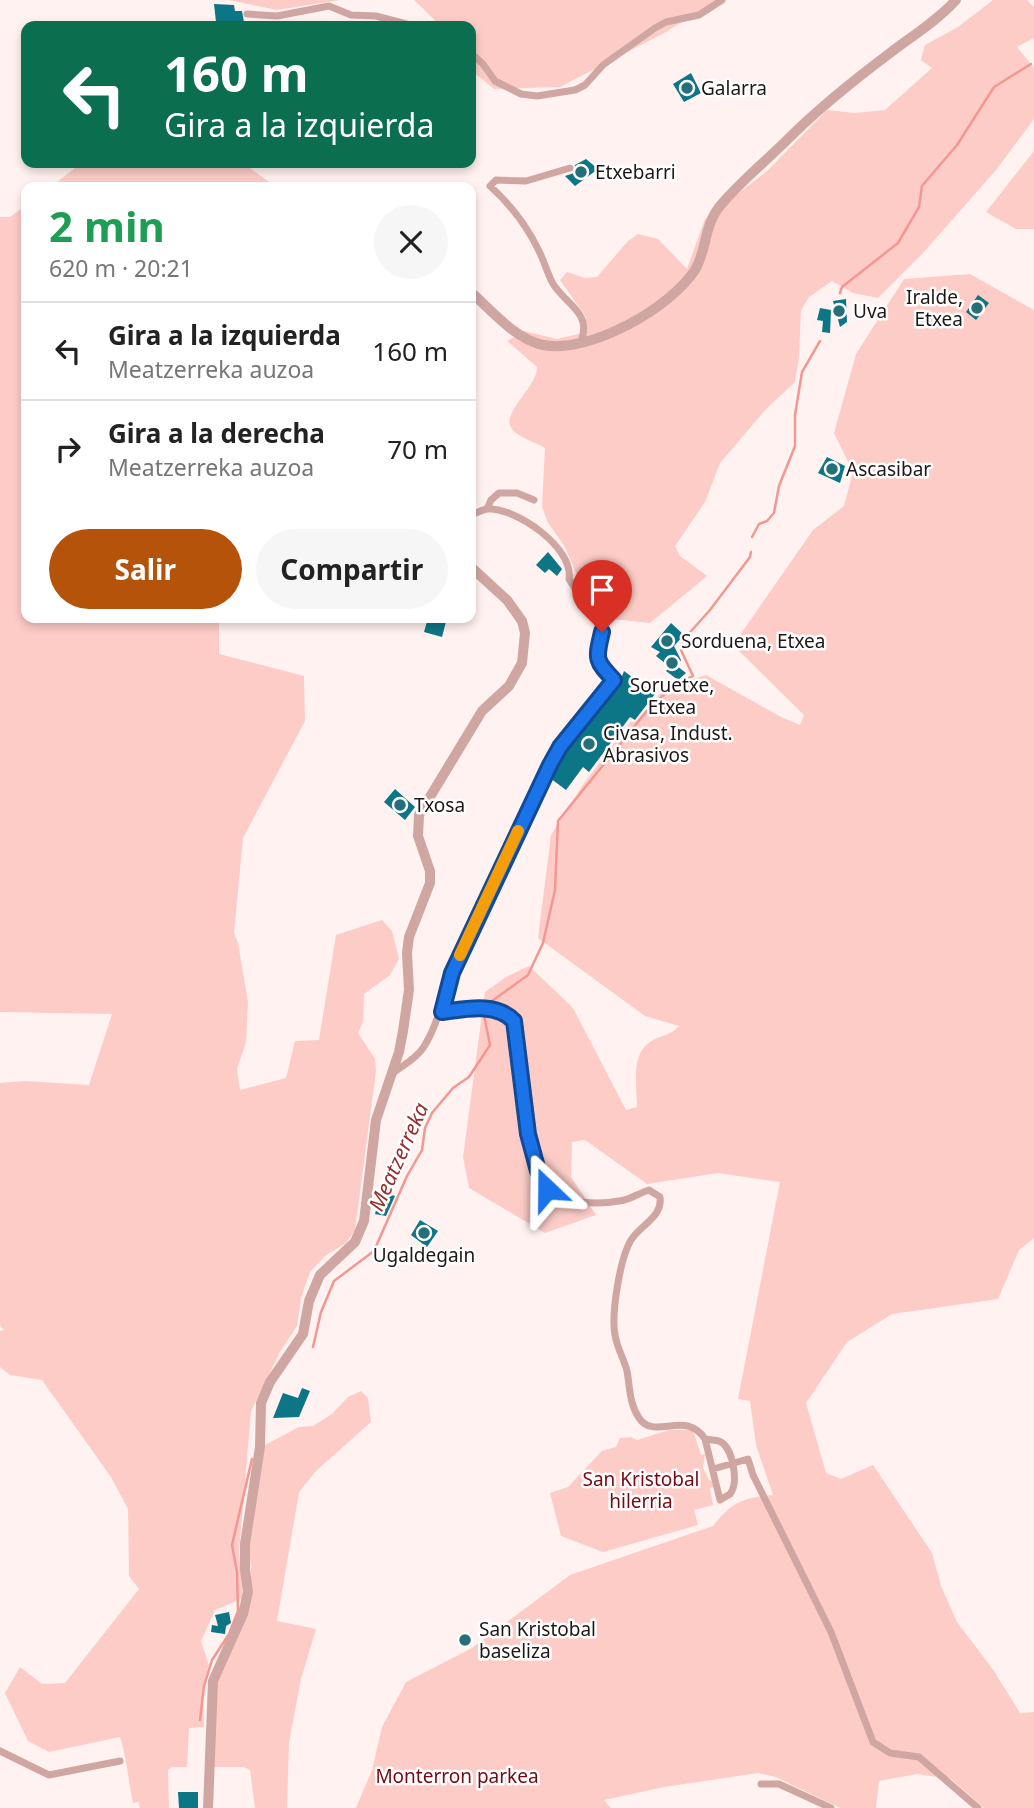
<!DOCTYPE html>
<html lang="es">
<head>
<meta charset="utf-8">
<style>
  :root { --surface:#fff; --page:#f6f6f6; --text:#222; --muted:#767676; --line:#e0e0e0; --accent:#b45309 }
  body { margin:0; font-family:"Noto Sans",sans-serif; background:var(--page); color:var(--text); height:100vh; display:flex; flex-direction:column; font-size:26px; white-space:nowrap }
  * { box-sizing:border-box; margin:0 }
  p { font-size:23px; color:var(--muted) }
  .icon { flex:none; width:38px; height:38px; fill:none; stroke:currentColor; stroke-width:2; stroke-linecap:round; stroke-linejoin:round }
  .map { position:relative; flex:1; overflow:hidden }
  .panel { position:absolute; left:21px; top:182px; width:455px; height:441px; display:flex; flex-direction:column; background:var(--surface); border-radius:14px; box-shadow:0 4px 10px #0003 }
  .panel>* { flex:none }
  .hud { position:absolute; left:21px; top:21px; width:455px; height:147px; border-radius:14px; box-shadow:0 4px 10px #0003; background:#0b6e4f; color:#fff; overflow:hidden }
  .pin { position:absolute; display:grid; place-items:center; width:60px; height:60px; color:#fff; margin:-72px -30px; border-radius:50% 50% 50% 0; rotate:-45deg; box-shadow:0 0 7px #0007 }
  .pin .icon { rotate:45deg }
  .me { position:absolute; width:77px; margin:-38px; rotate:337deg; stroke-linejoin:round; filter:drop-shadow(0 0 5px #0008) }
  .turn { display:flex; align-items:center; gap:24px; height:147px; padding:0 28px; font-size:32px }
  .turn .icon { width:91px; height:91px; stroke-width:2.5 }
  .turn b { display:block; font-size:49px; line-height:60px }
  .round { display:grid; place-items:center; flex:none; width:74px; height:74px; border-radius:37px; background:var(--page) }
  .headline { display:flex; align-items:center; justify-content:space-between; height:119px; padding:0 28px }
  h1 { font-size:42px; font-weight:700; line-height:52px; color:#1e9e55 }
  .cta { display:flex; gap:14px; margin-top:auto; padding:14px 28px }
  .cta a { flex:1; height:80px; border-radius:42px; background:var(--accent); color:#fff; font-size:28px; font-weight:700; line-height:80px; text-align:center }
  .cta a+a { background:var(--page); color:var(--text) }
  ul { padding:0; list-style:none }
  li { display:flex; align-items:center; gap:21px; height:98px; padding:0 28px; border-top:2px solid var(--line) }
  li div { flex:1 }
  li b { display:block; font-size:26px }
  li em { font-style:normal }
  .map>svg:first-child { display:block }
  .green { fill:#fdccc7 }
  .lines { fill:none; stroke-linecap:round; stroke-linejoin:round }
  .stream { stroke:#f39891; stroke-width:2.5 }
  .building { fill:#0c7686 }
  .minor { stroke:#d0a6a2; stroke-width:7 }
  .tertiary { stroke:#d0a6a2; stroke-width:10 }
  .route-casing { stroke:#114b97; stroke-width:18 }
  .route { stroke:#1a73e8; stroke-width:12 }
  .slow { stroke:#f59e0b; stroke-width:12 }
  .poi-dot { fill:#276e7b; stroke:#fff; stroke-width:2.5 }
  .labels { text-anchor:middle; stroke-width:5; stroke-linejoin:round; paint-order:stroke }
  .poi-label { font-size:19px; fill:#1e1716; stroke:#fff; text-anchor:start }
  .park-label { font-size:19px; fill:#760811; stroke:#fff }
  .water-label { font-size:21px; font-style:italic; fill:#962e2d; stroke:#fff }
</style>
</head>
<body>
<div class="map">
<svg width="1034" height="1808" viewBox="0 0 1034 1808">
  <rect width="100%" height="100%" fill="#fff2f0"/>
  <!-- green -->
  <path class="green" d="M229 0H340L277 10Z
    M414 0H717L666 32 560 87 494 89 471 70V26H441Z
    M993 0H1027L1034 7V38L1017 47 1034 68V119L996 170 923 253 878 298 853 293 832 281 809 297 801 310 799 358 795 382 767 408 720 463 705 502 675 546 680 556 707 576 650 623 603 618 580 583 565 547 547 521 542 506 545 448C537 443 518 437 512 429 500 413 537 388 537 367L507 341 524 331 557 339 583 333 586 317 560 280 567 272 585 278 597 277 627 242 638 234 658 239 687 269 705 219 766 172 827 110 854 113 885 110 932 68 921 60 925 45 958 27Z
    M1034 151V229H1016L986 212Z
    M81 163H243L276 187H51Z
    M26 205V618H219V654L304 676 305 721 243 838 234 933 238 943 248 1002 246 1042 237 1069 240 1090 286 1078 295 1041 319 1040 336 935 382 920 392 931 399 959 390 975 364 994 363 1022 358 1033 375 1059 376 1071 355 1230 346 1243 325 1256 310 1272 301 1298 297 1326 281 1350 251 1411 239 1552 243 1598 215 1610 201 1641 209 1665 203 1686 204 1727 189 1728 187 1767H172L168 1770 169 1808H140L138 1802 133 1803C128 1780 127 1758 120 1737L49 1752 28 1741 5 1693 20 1667 42 1684 65 1683 139 1589 129 1576 128 1509 111 1477 42 1380 10 1375 0 1367V1331L4 1330 0 1325V1083L25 1081 89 1085 112 1014 0 1012V217H10Z
    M970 274 1034 310V1238L1019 1250 998 1299 892 1314 847 1342 806 1403 826 1473 841 1479 873 1465 932 1553 941 1586 957 1622 994 1671 1020 1713 1034 1712V1808H984L951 1779 917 1774 879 1781 876 1808H840L776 1777 758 1773 664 1787 604 1800 611 1808H356L372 1770 382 1727 406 1682 472 1648 570 1575 713 1526C732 1502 742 1498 773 1495L756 1445 750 1401 738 1399 780 1182 718 1173 647 1184 585 1140 572 1142 571 1177 596 1215 545 1233 469 1188 463 1157 485 992 506 977 529 966 573 1008 626 1110 637 1107C637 1087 630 1055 650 1042 660 1035 671 1036 679 1026L645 1016 538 938 551 835 582 786 630 722H635L664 689 706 675 781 717 800 725 804 715 733 645 813 530 844 506 853 472 834 433 856 354 904 279Z
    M361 1391 368 1398 371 1422 316 1471 299 1492 277 1621 316 1629 301 1679 289 1742 287 1808H255L250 1770 244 1767H212L214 1697 219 1671 248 1606 251 1569 249 1546 265 1445 299 1427 313 1426 332 1414 348 1397Z
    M669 1430H693L701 1455 705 1454 703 1468 709 1480 712 1481 713 1487 710 1488 713 1505 694 1510 698 1525 603 1552 561 1536 550 1493 568 1487 602 1451 616 1447 620 1438 631 1437 637 1440Z"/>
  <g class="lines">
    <!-- stream -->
    <path class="stream" d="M840 293 842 287 898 243 919 207 922 186 957 145 994 87 1031 64
      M752 537 759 524 767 521 774 513 779 486 795 446V415L802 372 820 341
      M488 1004 528 975 543 943 555 890 558 821 646 712 673 686 693 676 681 650 684 639 710 610 750 557 751 552
      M313 1347 321 1312 334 1281 374 1251 407 1176 422 1150 425 1128 432 1113 453 1088 469 1077 490 1045 484 1015
      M200 1720 204 1686 212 1660 229 1634 238 1611 237 1572 232 1545 252 1459"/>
  </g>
  <!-- building -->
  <path class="building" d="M214 4 234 5 235 11H242L244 22H216Z
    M691 73 701 93 684 102 673 84Z
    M586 159 598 169 575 186 565 176 574 173 575 165Z
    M978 295 989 303 976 320 966 312Z
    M846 299 847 322 840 327 833 301Z
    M820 308 831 310 830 333 822 332 823 321 817 320Z
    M827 457 845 466 840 483 818 473Z
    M548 552 562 569 557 576 549 569 545 573 536 565Z
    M428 618H447L442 637 424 632Z
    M671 623 684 635 674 646 681 660 677 666 686 673 678 680 666 671 670 667 656 656 660 652 651 647Z
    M624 671 655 694 635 720 630 717 589 772 583 767 566 790 550 778 565 750 619 684Z
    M395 789 415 807 405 820 384 802Z
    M381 1192 395 1196 386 1216 375 1214Z
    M420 1220 438 1231 427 1247 411 1235Z
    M302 1388 310 1391 299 1417 273 1418 283 1393 298 1398Z
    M229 1612 231 1623 226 1626 225 1634 211 1632 212 1625 218 1626 215 1615Z
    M178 1792H198V1808H179Z"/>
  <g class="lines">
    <!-- minor -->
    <path class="minor" d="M247 14 277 16 329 6 351 15 376 16 414 26
      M471 53 483 64 495 81 521 94 537 96 575 90 585 85 603 65 655 28 666 22 699 15 722 0
      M570 168 526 181 496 180 490 186C511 205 527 226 539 251 544 261 547 272 552 282 563 303 593 312 581 341
      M487 509 491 500 499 493H517L534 500
      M442 1012C465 1009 509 1000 518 1030 519 1064 524 1163 546 1188 561 1204 599 1205 619 1201 630 1200 639 1193 649 1190L660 1197C663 1217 640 1225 631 1240 620 1258 611 1314 615 1335 617 1348 624 1359 627 1371 630 1387 629 1403 639 1418 654 1441 686 1409 705 1439
      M391 1075C401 1066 415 1060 423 1048 440 1022 443 992 456 964 485 897 517 830 550 765L560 747 614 680C587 653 601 658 601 629L569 579C574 548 516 507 487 509 482 510 476 513 471 515
      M705 1439C710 1440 717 1440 721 1442 733 1449 739 1483 730 1494 727 1496 723 1498 720 1500Z
      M713 1469 748 1459 753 1475 831 1632 873 1742 890 1753 919 1757 978 1808
      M0 1751 49 1775 120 1761
      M761 1784H779L831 1808"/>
    <!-- tertiary -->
    <path class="tertiary" d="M471 292C491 310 515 339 543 345 590 354 670 308 695 270 707 250 704 225 720 206 740 182 766 161 788 139 820 107 854 80 890 53 912 36 937 21 956 0
      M208 1808 213 1681 243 1614 248 1592 245 1570V1544L260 1447 261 1403 270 1382 303 1334 309 1301 320 1275 355 1242 364 1221 376 1120 399 1052 403 1031 409 990 407 953 409 937 430 883V871L418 836 419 815 482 711 509 686 522 663 525 633 522 621 507 600 471 567"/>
  </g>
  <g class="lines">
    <defs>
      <path id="route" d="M547 1189 538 1171 528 1134 514 1021C496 1002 466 1009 442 1012L452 973 550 765 560 747 614 680C594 660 596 658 602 632"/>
    </defs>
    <!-- route casing -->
    <use href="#route" class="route-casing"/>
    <!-- route -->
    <use href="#route" class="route"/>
    <!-- slow -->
    <path class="slow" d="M460 955 518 831"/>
  </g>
  <!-- markers -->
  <g class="poi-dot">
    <circle cx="687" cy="88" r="7"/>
    <circle cx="581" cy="172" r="7"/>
    <circle cx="977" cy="308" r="7"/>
    <circle cx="839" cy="311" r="7"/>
    <circle cx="832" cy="469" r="7"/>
    <circle cx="667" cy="641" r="7"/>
    <circle cx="672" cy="663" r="7"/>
    <circle cx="589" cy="744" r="7"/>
    <circle cx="400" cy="805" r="7"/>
    <circle cx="424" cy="1233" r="7"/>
    <circle cx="465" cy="1640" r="7"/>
  </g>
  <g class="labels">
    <!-- poi labels -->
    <g class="poi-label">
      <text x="701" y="95">Galarra</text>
      <text x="595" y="179">Etxebarri</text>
      <text x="963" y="304" text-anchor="end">Iralde,<tspan x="963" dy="22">Etxea</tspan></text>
      <text x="853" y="318">Uva</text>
      <text x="846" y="476">Ascasibar</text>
      <text x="681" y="648">Sorduena, Etxea</text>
      <text x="672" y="692" text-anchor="middle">Soruetxe,<tspan x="672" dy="22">Etxea</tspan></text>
      <text x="603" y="740">Civasa, Indust.<tspan x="603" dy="22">Abrasivos</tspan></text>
      <text x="414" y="812">Txosa</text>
      <text x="424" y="1262" text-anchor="middle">Ugaldegain</text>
      <text x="479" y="1636">San Kristobal<tspan x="479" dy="22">baseliza</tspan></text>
    </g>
    <!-- park labels -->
    <g class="park-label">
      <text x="641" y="1486">San Kristobal<tspan x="641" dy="22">hilerria</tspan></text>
      <text x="457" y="1783">Monterron parkea</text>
    </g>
    <!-- water labels -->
    <g class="water-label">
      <text transform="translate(399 1157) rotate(-66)" y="7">Meatzerreka</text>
    </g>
  </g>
</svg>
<div class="pin" style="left:602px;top:632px;background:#d93025"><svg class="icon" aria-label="arrive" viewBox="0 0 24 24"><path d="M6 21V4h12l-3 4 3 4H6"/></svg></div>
<svg class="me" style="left:547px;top:1189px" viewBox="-20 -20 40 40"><path d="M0-17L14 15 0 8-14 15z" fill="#1a73e8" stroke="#fff" stroke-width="4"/></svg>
<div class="hud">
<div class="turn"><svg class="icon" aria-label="left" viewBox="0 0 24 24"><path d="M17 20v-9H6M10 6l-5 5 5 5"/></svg><div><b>160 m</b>Gira a la izquierda</div></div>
</div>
<section class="panel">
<div class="headline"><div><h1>2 min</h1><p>620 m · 20:21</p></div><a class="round"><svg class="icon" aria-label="close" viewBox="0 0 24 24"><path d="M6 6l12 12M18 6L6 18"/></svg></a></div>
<ul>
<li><svg class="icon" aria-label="left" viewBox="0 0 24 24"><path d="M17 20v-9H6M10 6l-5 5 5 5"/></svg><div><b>Gira a la izquierda</b><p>Meatzerreka auzoa</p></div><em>160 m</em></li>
<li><svg class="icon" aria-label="right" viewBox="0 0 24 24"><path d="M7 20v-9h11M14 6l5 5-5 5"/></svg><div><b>Gira a la derecha</b><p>Meatzerreka auzoa</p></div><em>70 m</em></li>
</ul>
<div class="cta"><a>Salir</a><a>Compartir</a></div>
</section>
</div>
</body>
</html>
